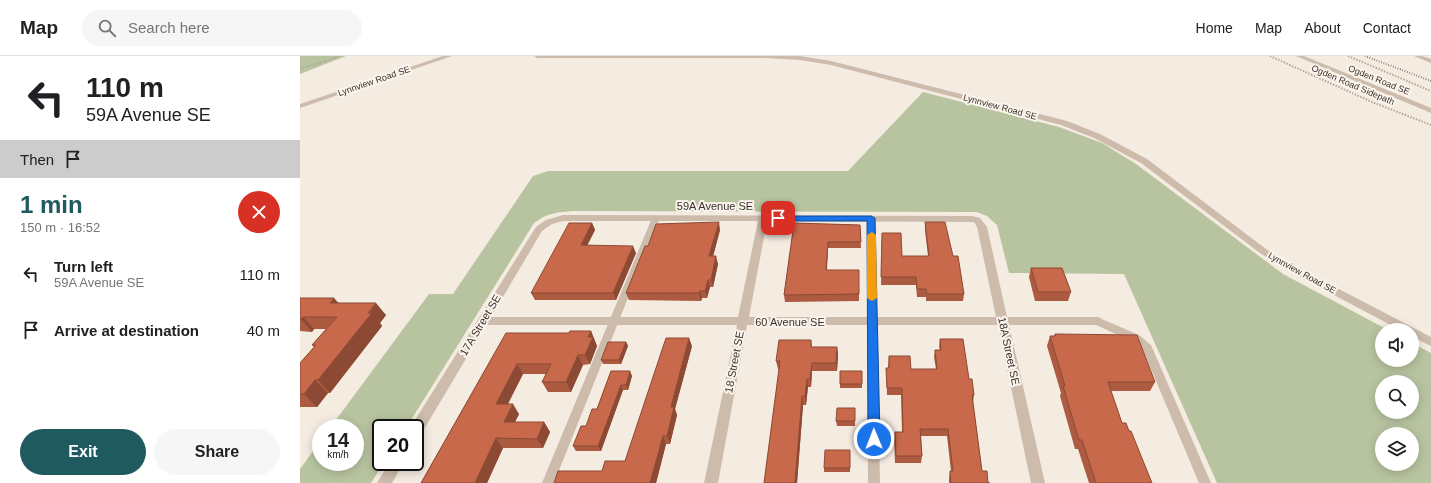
<!DOCTYPE html>
<html lang="en">
<head>
<meta charset="utf-8">
<style>
  :root { --surface:#fff; --page:#f6f6f6; --text:#202124; --muted:#757577; --line:#e0e0e0; --accent:#1f5a5e }
  body { margin:0; font-family:Arial,sans-serif; background:var(--page); color:var(--text); height:100vh; display:flex; flex-direction:column; font-size:15px; white-space:nowrap }
  * { box-sizing:border-box; margin:0 }
  p { font-size:13px; color:var(--muted) }
  .icon { flex:none; width:22px; height:22px; fill:none; stroke:currentColor; stroke-width:2; stroke-linecap:round; stroke-linejoin:round }
  .map { position:relative; flex:1; overflow:hidden }
  .sheet { display:flex; flex-direction:column; background:var(--surface); width:300px }
  .sheet>* { flex:none }
  .banner { background:#fff; color:var(--text); overflow:hidden }
  .tools { position:absolute; left:1075px; top:267px; display:grid; gap:8px }
  .tools a { display:grid; place-items:center; width:44px; height:44px; border-radius:50%; background:var(--surface); box-shadow:0 2px 10px #0003; font-size:20px }
  .speed { position:absolute; left:12px; top:363px; display:flex; gap:8px; font-size:20px; font-weight:700; text-align:center }
  .speed>* { display:grid; place-content:center; width:52px; height:52px; border-radius:50%; background:var(--surface); box-shadow:0 2px 10px #0003; line-height:1 }
  .speed small { font-size:10px; font-weight:400 }
  .speed .limit { border:2px solid #111; border-radius:6px; background:#fff; color:#111 }
  .pin { position:absolute; display:grid; place-items:center; width:34px; height:34px; color:#fff; margin:-17px; border-radius:8px; box-shadow:0 2px 6px #0006 }
  .me { position:absolute; width:44px; margin:-22px; rotate:359deg; stroke-linejoin:round; filter:drop-shadow(0 0 3px #0008) }
  .turn { display:flex; align-items:center; gap:14px; height:84px; padding:0 20px; font-size:18px }
  .turn .icon { width:52px; height:52px; stroke-width:2.5 }
  .turn b { display:block; font-size:28px; line-height:34px }
  .then { display:flex; align-items:center; height:38px; padding:0 20px; background:#0003; gap:8px; font-size:15px }
  .round { display:grid; place-items:center; flex:none; width:42px; height:42px; border-radius:21px; background:var(--page) }
  .head { display:flex; align-items:center; justify-content:space-between; height:68px; padding:0 20px }
  h1 { font-size:24px; font-weight:600; line-height:30px; color:var(--accent) }
  .primary-button { display:flex; gap:8px; margin-top:auto; padding:8px 20px }
  .primary-button a { flex:1; height:46px; border-radius:24px; background:var(--accent); color:#fff; font-size:16px; font-weight:600; line-height:46px; text-align:center }
  .primary-button a+a { background:var(--page); color:var(--text) }
  ul { padding:0; list-style:none }
  li { display:flex; align-items:center; gap:12px; height:56px; padding:0 20px }
  li div { flex:1 }
  li b { display:block; font-size:15px }
  li em { font-style:normal }
  header { display:flex; align-items:center; gap:24px; box-sizing:border-box; height:56px; padding:0 20px; background:var(--surface); border-bottom:1px solid var(--line) }
  header strong { font-size:19px }
  nav { display:flex; gap:22px; margin-inline-start:auto; font-size:14px }
  .search { width:280px; height:36px; background:var(--page); display:flex; align-items:center; gap:10px; box-sizing:border-box; padding:0 14px; border-radius:22px; color:var(--muted); font-size:15px }
  main { display:flex; flex:1; min-height:0 }
  .map>svg:first-child { display:block }
  .green { fill:#b8c4a0; fill-rule:evenodd }
  .lines { fill:none; stroke-linecap:round; stroke-linejoin:round }
  .path { stroke:#b9a596; stroke-width:2; stroke-dasharray:1.5 1.5; stroke-linecap:butt }
  .service { fill:#cdbbac; fill-rule:evenodd }
  .minor { fill:#cdbbac; fill-rule:evenodd }
  .tertiary { fill:#cdbbac; fill-rule:evenodd }
  .rail { stroke:#3b302b; stroke-width:2; stroke-dasharray:0.5 2; stroke-linecap:butt }
  .wall { fill:#ac5a40 }
  .shaded-wall { fill:#8c4a34 }
  .building { fill:#c8694b; stroke:#8c4a34 }
  .route { fill:#1a73e8; stroke:#114b97 }
  .slow { fill:#f59e0b }
  .labels { text-anchor:middle; stroke-width:4; stroke-linejoin:round; paint-order:stroke }
  .far-street-label { font-size:9px; fill:#3b302b; stroke:#fbf5ee }
  .street-label { font-size:11px; fill:#3b302b; stroke:#fbf5ee }
</style>
</head>
<body>
<header>
<strong>Map</strong>
<div class="search"><svg class="icon" aria-label="search" viewBox="0 0 24 24"><circle cx="10" cy="10" r="6"/><path d="M15 15l6 6"/></svg>Search here</div>
<nav><a>Home</a><a>Map</a><a>About</a><a>Contact</a></nav>
</header>
<main>
<section class="sheet">
<div class="banner">
<div class="turn"><svg class="icon" aria-label="left" viewBox="0 0 24 24"><path d="M17 20v-9H6M10 6l-5 5 5 5"/></svg><div><b>110 m</b>59A Avenue SE</div></div>
<div class="then">Then<svg class="icon" aria-label="arrive" viewBox="0 0 24 24"><path d="M6 21V4h12l-3 4 3 4H6"/></svg></div>
</div>
<div class="head"><div><h1>1 min</h1><p>150 m · 16:52</p></div><a class="round" style="background:#d93025;color:#fff"><svg class="icon" aria-label="close" viewBox="0 0 24 24"><path d="M6 6l12 12M18 6L6 18"/></svg></a></div>
<ul>
<li><svg class="icon" aria-label="left" viewBox="0 0 24 24"><path d="M17 20v-9H6M10 6l-5 5 5 5"/></svg><div><b>Turn left</b><p>59A Avenue SE</p></div><em>110 m</em></li>
<li><svg class="icon" aria-label="arrive" viewBox="0 0 24 24"><path d="M6 21V4h12l-3 4 3 4H6"/></svg><div><b>Arrive at destination</b></div><em>40 m</em></li>
</ul>
<div class="primary-button"><a>Exit</a><a>Share</a></div>
</section>
<div class="map">
<svg width="1131" height="427" viewBox="0 0 1131 427">
  <rect width="100%" height="100%" fill="#f4ebe1"/>
  <!-- green -->
  <path class="green" d="M0 0H46L0 18Z
    M623 36 759 71 802 87 836 108 983 218 1088 274H1082V304H1112V287L1131 297V427H917L824 218 709 217 697 169 687 160 677 156 274 155C258 156 247 157 234 167L106 372H81V406H84L71 427H0V413L21 384V406H55V372H30L129 238H153L233 120 248 115H548ZM1082 326H1112V356H1082ZM1082 378H1112V408H1082Z"/>
  <g class="lines">
    <!-- path -->
    <path class="path" d="M970 0 1072 46 1131 69
      M1048 0 1131 35
      M0 13 40 0"/>
    <!-- service -->
    <path class="service" d="M1114 0H1122L1131 3V7Z
      M356 159 360 162 254 427H242L352 162Z
      M571 159 575 162 580 427H568L567 162Z
      M797 261 839 279 851 289 911 427H899L843 294 831 285 794 268 792 265 794 262Z"/>
    <!-- minor -->
    <path class="minor" d="M143 0H152L0 52V48Z
      M234 0H500L531 5 767 65 800 78 847 103 966 193 991 208 1131 281V290L1112 281V274H1100L983 212 960 197 841 107 794 82 761 69 531 9 500 4 465 2H237Z
      M263 159 672 160 680 162 687 171 707 261H797L801 262 802 265 801 268 797 269H709L745 427H731L698 269H447L418 427H404L437 269H186L120 380 115 382V372H110L236 171 246 164ZM263 165H458L438 261H191L242 175 252 168ZM467 165 674 166 677 171 696 261H449Z
      M90 406H104L92 427H77Z"/>
    <!-- tertiary -->
    <path class="tertiary" d="M996 0H1004L1131 52V57Z"/>
    <!-- rail -->
    <path class="rail" d="M1065 0 1131 25"/>
  </g>
  <!-- wall -->
  <path class="wall" d="M625 166 653 200 664 238 663 245H626V241H617L616 229H581L582 177 602 200H628L625 174Z
    M292 167 295 174 287 189 336 197 316 244H235L231 237Z
    M494 167 560 169 561 192H528L527 214H559V245L485 246 484 239Z
    M420 174 413 200 418 208 413 231H410L407 242H402L401 245 329 244 326 237Z
    M731 212 771 236 768 245H735L729 221Z
    M0 242 38 247 86 259 80 267 82 270 30 337H28L17 351H0V307L14 291 12 289 26 273H14L12 276 0 275Z
    M291 275 297 290 290 308 283 309 271 336H248L242 326 246 318H223L207 348 219 358 215 366H244L250 376 243 392H203L187 427H121L206 277H269Z
    M755 278 855 326 850 335H811L822 367 829 375 852 427H789L778 393H775L760 340 761 337 747 290 750 280H754Z
    M640 283 669 323 674 339 673 346 682 415 688 427H690H649V422L650 415H651L647 380H621L622 400 621 407H595L594 383 595 376H602L601 339H587L586 312H588L589 300 611 313H636L634 301 635 294H640L639 291Z
    M511 284 512 291H537L538 299 537 315H512L511 331H508L506 349H503L497 427H464L479 313H478L476 305Z
    M326 286 328 290 321 308H303L301 304Z
    M392 290 375 353 377 359 370 388H366L356 427H254L302 415 325 405Z
    M311 315 332 320 328 334H323L301 395H276L273 390 297 353Z
    M562 315V332H540V328Z
    M555 352V370H537L536 365Z
    M550 394V416H524V412Z"/>
  <!-- shaded-wall -->
  <path class="shaded-wall" d="M419 166 420 174 411 208 409 200Z
    M292 167 295 174 284 196 281 189Z
    M528 186V192L526 220V214Z
    M333 190 336 197 316 244 313 237Z
    M416 200 418 208 413 231 411 224Z
    M408 224 410 231 407 242 405 235Z
    M400 235 402 242 401 245 399 237Z
    M34 242 45 254 30 247Z
    M76 247 86 259 80 267 82 270 30 337 18 324Z
    M3 261 14 273 12 276 1 263Z
    M291 275 297 290 290 308 285 299 288 281Z
    M389 282 392 290 375 353 377 359 370 388 367 380 371 351Z
    M326 286 328 290 321 308 319 304Z
    M537 291 538 299 537 315 536 307Z
    M278 299 283 309 271 336 266 326Z
    M512 307V315L511 331 510 323Z
    M217 308 223 318 203 358 196 348Z
    M330 315 332 320 328 334 326 329Z
    M507 323 508 331 506 349 505 340Z
    M15 324 28 337 17 351 4 338Z
    M321 329 323 334 301 395 298 390Z
    M502 340 503 349 497 427H495Z
    M213 348 219 358 210 376 204 366Z
    M244 366 250 376 243 392 237 383Z
    M363 380 366 388 356 427H350Z
    M196 382 203 392 187 427H175Z"/>
  <!-- building -->
  <path class="building" d="M419 166 409 200H416L411 224H408L405 235H400L399 237H326L345 190H348L356 168Z
    M625 166H645L653 200H658L664 238H627L626 233H617L616 221H581L582 177H601L602 200H629Z
    M269 167H292L281 189 333 190 313 237H231Z
    M494 167 560 169 561 186H528L526 214H559V238L484 239Z
    M731 212H762L771 236H738Z
    M0 242H34L30 247H76L68 257H72L18 324H15L4 338H0V307L16 289H12L37 261H3L1 263H0Z
    M270 275H291L288 281H293L285 299H278L266 326H242L251 308H217L196 348H213L204 366H244L237 383 196 382 175 427H121L206 277H269Z
    M755 278 837 279 855 326H808L822 367H826L829 375H831L852 427H796L782 384H779L763 330H765L750 280H755Z
    M366 282H389L371 351H374L367 380H363L350 427H254L258 415H302L305 405H325Z
    M640 283H663L669 323H672L674 339H672L682 415H687L688 427H690H651L650 415H653L648 373H620L622 400H596L595 376H603L602 332H587L586 312H589V300H610L611 313H637L635 294H641Z
    M479 284H511V291H537L536 307H512L510 323H507L505 340H502L495 427H464L480 305H476Z
    M308 286H326L319 304H301Z
    M311 315H330L326 329H321L298 390H273L281 370H286L292 353H297Z
    M540 315H562V328H540Z
    M537 352H555V365H536Z
    M525 394H550V412H524Z"/>
  <!-- route -->
  <path class="route" d="M475 160H571L575 162 580 383 578 387 574 388 570 387 568 383 567 165H478L475 164Z"/>
  <!-- slow -->
  <path class="slow" d="M572 176 576 179 577 242 572 245 567 242V179Z"/>
  <g class="labels">
    <!-- far-street labels -->
    <g class="far-street-label">
      <text transform="translate(1079 24) rotate(22)" y="3">Ogden Road SE</text>
      <text transform="translate(74 25) rotate(-19)" y="3">Lynnview Road SE</text>
      <text transform="translate(1053 29) rotate(23)" y="3">Ogden Road Sidepath</text>
      <text transform="translate(700 51) rotate(15)" y="3">Lynnview Road SE</text>
      <text transform="translate(1002 217) rotate(29)" y="3">Lynnview Road SE</text>
    </g>
    <!-- street labels -->
    <g class="street-label">
      <text x="415" y="154">59A Avenue SE</text>
      <text x="490" y="270">60 Avenue SE</text>
      <text transform="translate(180 269) rotate(-59)" y="4">17A Street SE</text>
      <text transform="translate(709 295) rotate(78)" y="4">18A Street SE</text>
      <text transform="translate(434 306) rotate(-79)" y="4">18 Street SE</text>
    </g>
  </g>
</svg>
<div class="tools">
<a><svg class="icon" aria-label="sound" viewBox="0 0 24 24"><path d="M4 9h4l5-4v14l-5-4H4zM17 9q2 3 0 6"/></svg></a>
<a><svg class="icon" aria-label="search" viewBox="0 0 24 24"><circle cx="10" cy="10" r="6"/><path d="M15 15l6 6"/></svg></a>
<a><svg class="icon" aria-label="layers" viewBox="0 0 24 24"><path d="M12 4l9 5-9 5-9-5zM3 14l9 5 9-5"/></svg></a>
</div>
<div class="speed"><div>14<small>km/h</small></div><div class="limit">20</div></div>
<div class="pin" style="left:478px;top:162px;background:#d93025"><svg class="icon" aria-label="arrive" viewBox="0 0 24 24"><path d="M6 21V4h12l-3 4 3 4H6"/></svg></div>
<svg class="me" style="left:574px;top:383px" viewBox="-20 -20 40 40"><circle r="17" fill="#1a73e8" stroke="#fff" stroke-width="3"/><path d="M0-11L8 9 0 5-8 9z" fill="#fff"/></svg>
</div>
</main>
</body>
</html>
